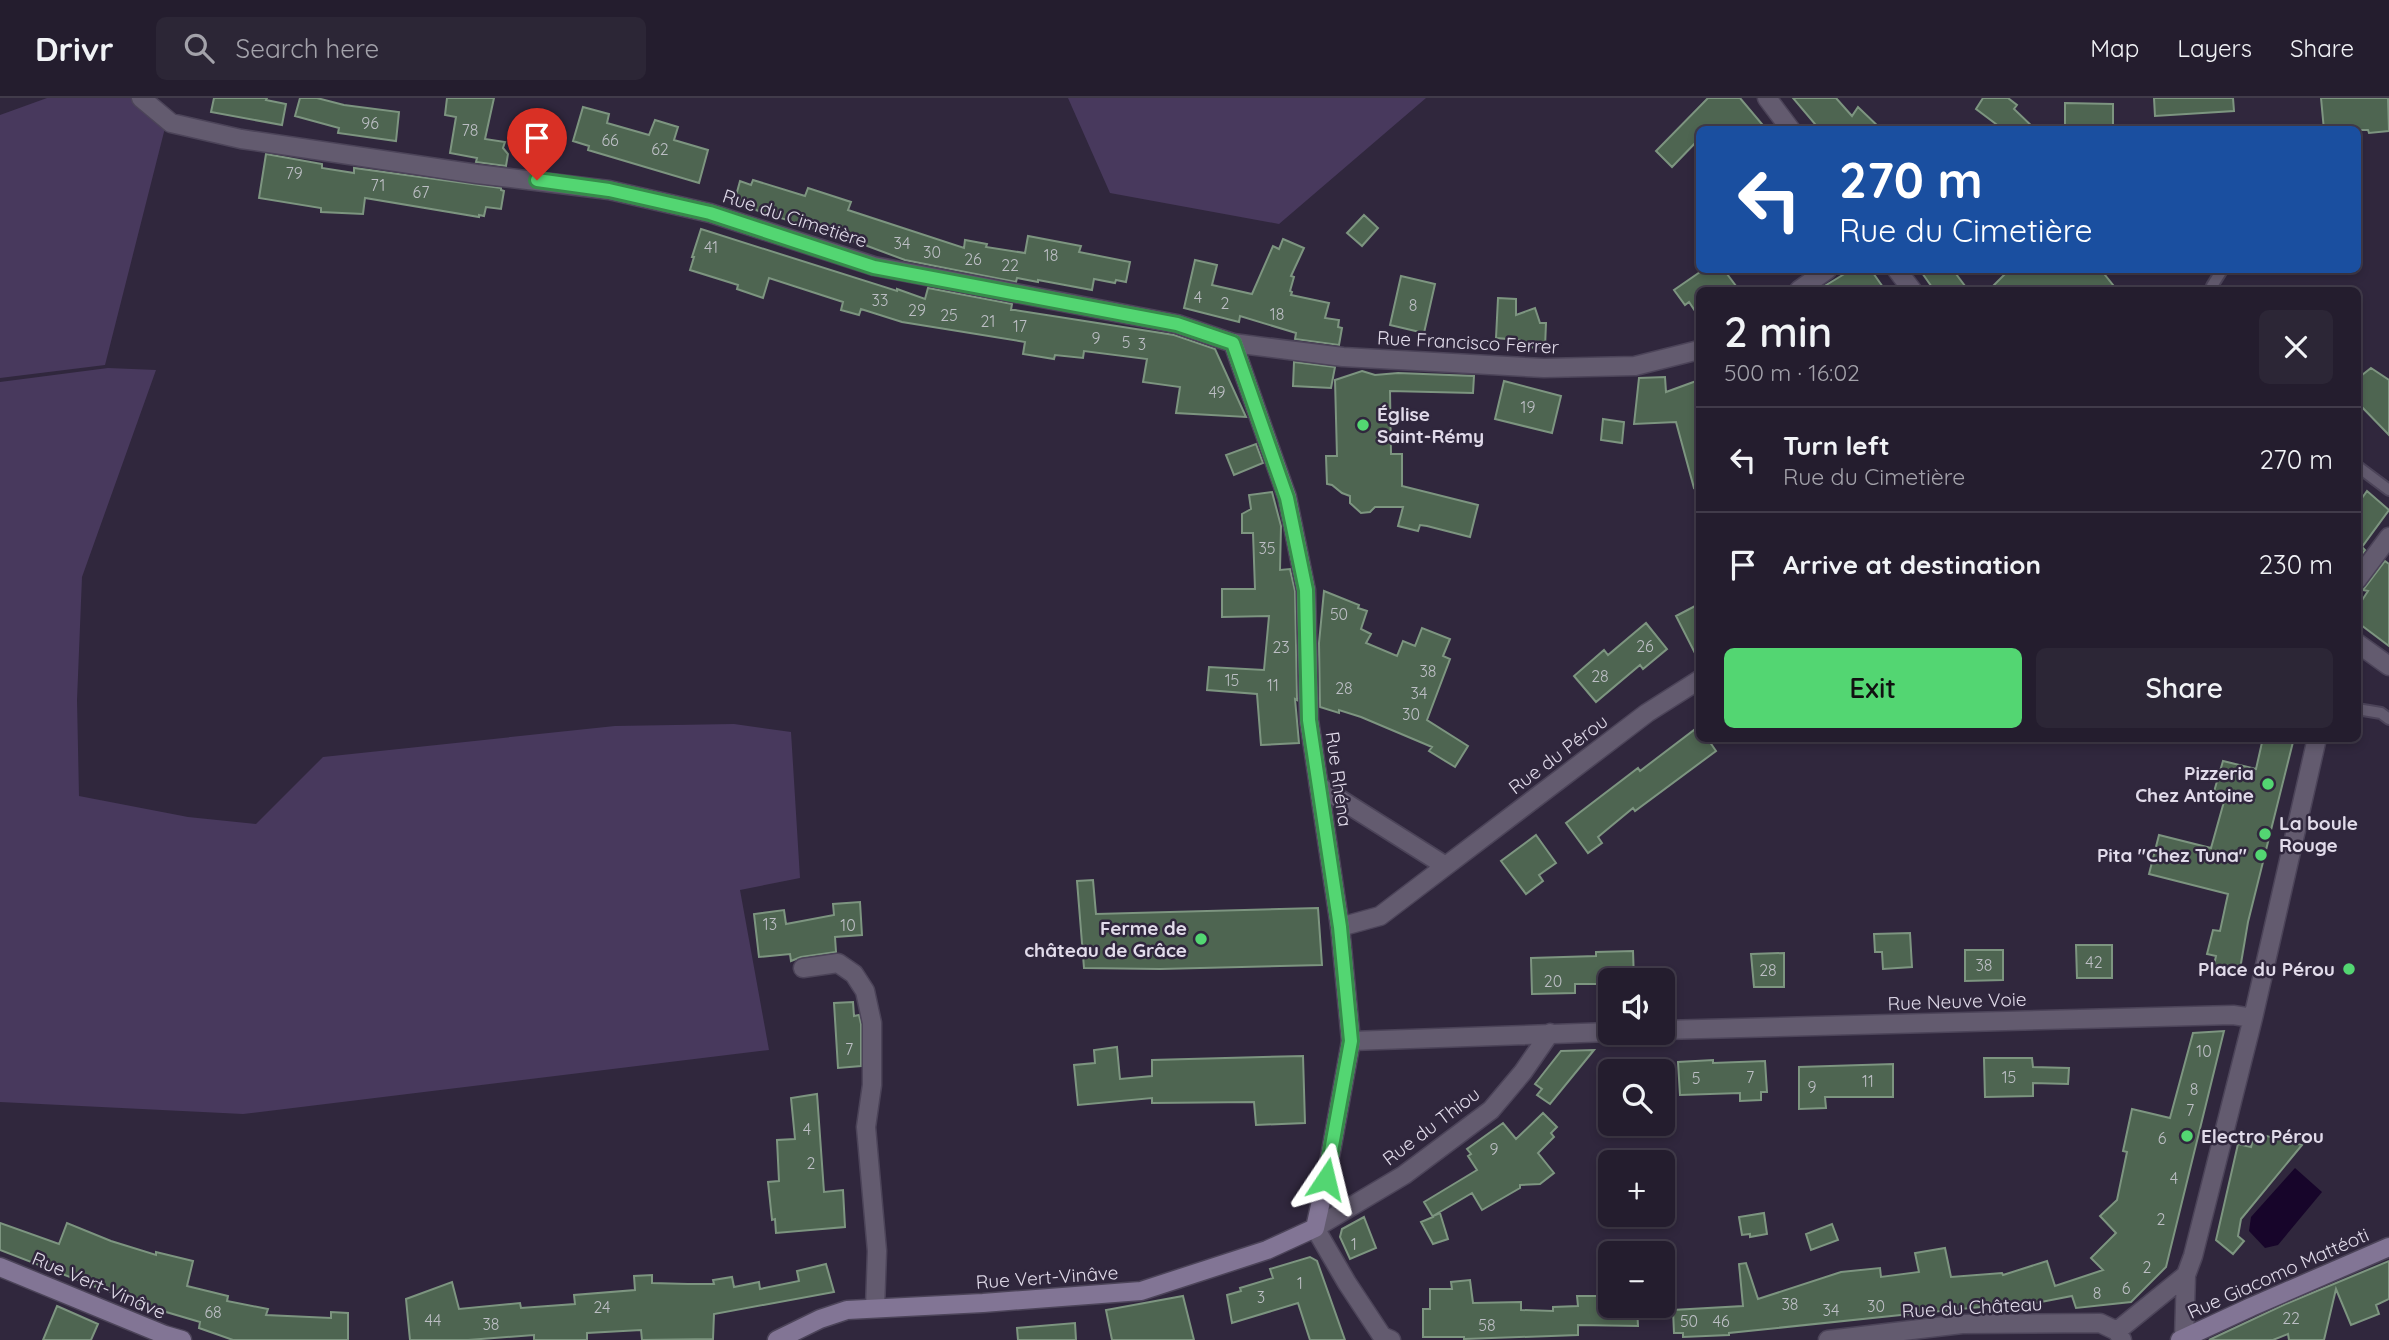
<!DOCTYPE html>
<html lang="en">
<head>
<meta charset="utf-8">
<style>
  :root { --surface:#241d2e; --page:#2c2636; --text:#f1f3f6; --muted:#a3a2aa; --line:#413b4a; --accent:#53d672 }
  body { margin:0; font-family:Quicksand,sans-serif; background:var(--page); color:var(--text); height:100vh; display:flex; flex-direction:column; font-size:26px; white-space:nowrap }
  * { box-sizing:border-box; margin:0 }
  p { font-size:23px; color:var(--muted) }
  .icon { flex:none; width:38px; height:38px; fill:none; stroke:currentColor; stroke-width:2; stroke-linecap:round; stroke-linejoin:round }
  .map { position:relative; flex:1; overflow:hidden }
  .drawer { position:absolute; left:1696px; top:189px; width:665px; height:455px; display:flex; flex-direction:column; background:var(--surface); border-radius:10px; box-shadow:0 4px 10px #0003,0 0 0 2px var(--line) }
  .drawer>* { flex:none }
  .guide { position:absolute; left:1696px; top:28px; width:665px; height:147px; border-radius:10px; box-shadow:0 4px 10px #0003,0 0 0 2px var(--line); background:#1a4fa0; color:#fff; overflow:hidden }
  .fabs { position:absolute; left:1598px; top:870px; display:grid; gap:14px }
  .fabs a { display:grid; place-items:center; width:77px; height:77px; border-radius:10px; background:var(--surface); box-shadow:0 4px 10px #0003,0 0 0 2px var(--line); font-size:35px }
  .pin { position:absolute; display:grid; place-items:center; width:60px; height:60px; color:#fff; margin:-72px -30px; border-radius:50% 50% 50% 0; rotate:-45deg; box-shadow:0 0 7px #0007 }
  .pin .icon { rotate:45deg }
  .me { position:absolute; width:77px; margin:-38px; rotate:10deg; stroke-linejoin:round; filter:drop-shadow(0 0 5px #0008) }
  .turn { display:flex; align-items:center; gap:24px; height:147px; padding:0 28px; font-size:32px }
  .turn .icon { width:91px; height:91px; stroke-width:2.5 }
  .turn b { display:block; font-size:49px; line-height:60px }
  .round { display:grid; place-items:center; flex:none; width:74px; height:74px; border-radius:10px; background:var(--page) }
  .head { display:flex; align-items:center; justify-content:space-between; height:119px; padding:0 28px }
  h1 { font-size:42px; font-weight:600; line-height:52px }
  .button { display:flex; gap:14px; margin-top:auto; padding:14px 28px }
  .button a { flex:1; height:80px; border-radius:10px; background:var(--accent); color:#111; font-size:28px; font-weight:600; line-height:80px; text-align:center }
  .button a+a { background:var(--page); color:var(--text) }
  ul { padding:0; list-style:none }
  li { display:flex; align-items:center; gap:21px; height:105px; padding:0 28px; border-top:2px solid var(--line) }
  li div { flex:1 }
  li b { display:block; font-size:26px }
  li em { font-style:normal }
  header { display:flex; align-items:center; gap:42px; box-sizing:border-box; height:98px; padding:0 35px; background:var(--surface); border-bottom:2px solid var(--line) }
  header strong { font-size:33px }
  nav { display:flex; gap:38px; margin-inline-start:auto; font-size:24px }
  .search { width:490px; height:63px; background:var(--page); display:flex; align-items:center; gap:18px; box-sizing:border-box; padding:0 24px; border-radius:10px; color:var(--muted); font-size:26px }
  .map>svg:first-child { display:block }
  .green { fill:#48395d }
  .water { fill:#17052a }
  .building { fill:#4e6551; stroke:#7d9580; stroke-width:2 }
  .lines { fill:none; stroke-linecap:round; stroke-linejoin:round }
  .lane-casing { stroke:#4c4459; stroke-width:14 }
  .street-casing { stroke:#4c4459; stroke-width:21 }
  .secondary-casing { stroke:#4c4459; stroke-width:21 }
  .lane { stroke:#635b6f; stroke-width:10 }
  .street { stroke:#635b6f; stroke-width:18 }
  .secondary { stroke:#827595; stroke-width:18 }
  .route-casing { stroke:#368b4a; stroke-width:18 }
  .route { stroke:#53d672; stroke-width:12 }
  .poi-dot { fill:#53d672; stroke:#30273d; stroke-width:2.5 }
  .labels { text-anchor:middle; stroke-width:5; stroke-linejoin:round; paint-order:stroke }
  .number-label { font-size:16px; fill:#bcbec4 }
  .street-label { font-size:19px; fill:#e1dbea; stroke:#30273d }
  .poi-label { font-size:19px; font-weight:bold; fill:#e1dbea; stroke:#30273d; text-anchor:end }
</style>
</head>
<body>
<header>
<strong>Drivr</strong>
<div class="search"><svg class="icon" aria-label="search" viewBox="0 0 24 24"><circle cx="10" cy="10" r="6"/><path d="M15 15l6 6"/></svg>Search here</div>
<nav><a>Map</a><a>Layers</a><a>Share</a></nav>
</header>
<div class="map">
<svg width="2389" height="1242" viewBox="0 0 2389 1242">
  <rect width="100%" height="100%" fill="#30273d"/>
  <!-- green -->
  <path class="green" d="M47 0H135L166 26 105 267 0 280V17Z
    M1068 0H1426L1279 126 1110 95Z
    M108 270 156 272 82 479 77 602 79 698 188 719 256 726 323 659 615 628 734 626 791 634 800 780 740 792 769 952 243 1016 0 1004V284Z"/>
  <!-- water -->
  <path class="water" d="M2295 1070 2322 1094 2278 1147 2265 1150 2249 1133 2251 1119Z"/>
  <!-- building -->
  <path class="building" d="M214 0H267L266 2 286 6 282 27 211 14Z
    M300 0H317L344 7 399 14 396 43 338 35 339 30 295 18Z
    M447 0H494L485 41 505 44 503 50 508 56 506 68 476 64 477 60 450 55 456 19 445 17Z
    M1708 0H1740L1767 32H1699V41L1672 69 1656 53Z
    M1793 0H1836L1852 18 1858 9 1882 32H1820Z
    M1983 0H2008L2017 7 2014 11 2036 32H2004L1976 11Z
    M2154 0H2233L2234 13 2155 18Z
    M2321 0H2388L2389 33 2369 35 2368 32H2324Z
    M2065 5 2113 6V32H2065Z
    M583 9 609 16 607 25 649 37 655 22 678 29 674 42 708 52 699 85 588 52 589 48 573 43Z
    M266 56 322 66V70L354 75V70L501 90V92L504 93 501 111 486 109 484 118 479 117V119L365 100 363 116 321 114V110L259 100Z
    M753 82 805 98 808 90 851 104 848 112 964 150 965 142 987 146 986 149 1025 155 1028 138 1081 148 1079 154 1130 164 1126 184 1116 182 1115 185 1094 181 1092 192 1038 182V184L1017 180 1016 184 905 162 862 146 734 105 740 83 751 87Z
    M1364 117 1378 130 1362 148 1347 135Z
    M701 131 897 193V191L925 201 928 190 1012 206 1011 212H1015L1174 237 1215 251 1246 319 1176 315 1180 289 1143 284 1147 261 1084 253 1083 260 1055 257 1054 261 1023 256 1025 244 902 224 861 211 859 217 841 212 843 204 769 180 763 200 737 191 738 187 690 172 694 159H692Z
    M1283 141 1304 150 1291 178 1294 179 1290 193 1292 194 1291 197 1329 205 1325 220 1339 222 1338 229 1342 230 1339 247 1295 241 1296 235 1240 218 1239 224 1184 210 1195 162 1217 167 1212 187 1252 196 1273 148 1279 151Z
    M1703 172H1724L1739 192H1699V219L1689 204 1685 207 1674 192Z
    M1851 172H1871L1885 192H1818Z
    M1920 172H1953L1968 192H1934Z
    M2009 172H2101L2117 192H1989Z
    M1401 178 1435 186 1424 235 1390 227Z
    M1498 200 1516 201V217L1535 210 1540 225H1546L1545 250 1520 249V242L1496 240Z
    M1294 264 1335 269 1331 290 1293 288Z
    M2371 270 2389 282V337L2357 304V281Z
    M1362 273 1375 277 1398 275 1474 278 1473 295 1390 293 1391 356H1402V388L1478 407 1470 439 1427 428 1420 427 1418 433 1398 428 1403 409H1375L1370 414 1361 415 1350 405V398L1342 395 1332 387 1327 386 1326 358H1337L1335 282Z
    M1665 279 1666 294 1699 282V389L1694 390 1676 324 1634 326 1639 280Z
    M1504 283 1561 298 1552 335 1495 321Z
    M1603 321 1624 324 1622 345 1601 342Z
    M1256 346 1263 365 1234 377 1226 357Z
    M2367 393 2389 412 2362 449 2365 452 2357 463V407Z
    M1272 394 1281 428 1280 472 1290 471 1295 493 1297 602 1295 601 1299 645 1261 647 1257 596 1207 592 1209 569 1264 572 1269 518 1222 519V491H1255L1253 435H1242V416L1251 411 1249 397Z
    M2385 463 2389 466V548L2357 524V510L2368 493 2363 492Z
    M1324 493 1359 507 1358 510 1367 513 1361 531 1371 536 1366 545 1397 558 1403 543 1415 548 1422 530 1450 541 1443 558 1450 561 1427 622 1468 648 1455 669 1429 653 1432 649 1361 619 1339 612V615L1320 609 1319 545Z
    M1699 506V563L1676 518Z
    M1646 525 1667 551 1643 571 1640 567 1596 604 1574 578 1604 552 1608 557Z
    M1698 629 1699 640H1707L1716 653 1635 713 1633 710 1598 739 1602 745 1588 755 1566 725 1638 670 1640 673Z
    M2263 640H2294L2248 824 2239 877 2213 872 2216 858 2207 856 2213 832 2220 833 2228 796 2149 776 2159 737 2211 750 2225 700 2213 697 2223 663 2256 671Z
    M1536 737 1556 765 1539 777 1543 783 1526 796 1501 763Z
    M1093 782 1096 816 1318 810 1322 867 1160 871 1084 870 1077 783Z
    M860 804 862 837 835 839 836 854 801 859 791 863 790 856 759 859 754 816 784 812 786 826 834 817 833 806Z
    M1910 835 1912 869 1883 871 1882 854H1875L1874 836Z
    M2076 847H2112V880H2077Z
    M1965 852H2003V882L1965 883Z
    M1633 853 1634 882H1610V886H1575V895L1532 896 1531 860 1596 858V854Z
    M1784 855V889H1754L1751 856Z
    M853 904 854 918 859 917 861 926V968L838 970 834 905Z
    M2224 933 2166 1169 2131 1204 2076 1210 2072 1198 2026 1207 2012 1208 2011 1206 1901 1217 1729 1235V1237L1683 1239V1235H1674L1673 1212 1743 1208 1739 1166 1746 1165 1758 1201 1841 1174 1880 1170 1881 1179 1919 1174 1915 1155 1945 1150 1951 1179 2002 1175 2003 1177 2047 1163 2055 1188 2103 1172 2091 1160 2116 1135 2100 1118 2117 1102 2127 1054 2123 1053 2132 1011 2170 1020 2193 935Z
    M1117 949 1120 981 1152 978V962L1303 958 1305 1025 1256 1027 1254 1004 1152 1005V1000L1078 1007 1074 967 1095 965 1094 952Z
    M1594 952 1550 1006 1537 997 1542 991 1535 986 1561 953Z
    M1984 960H2032L2033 969 2069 970 2068 986 2033 985V998L1985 999Z
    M1713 962V965L1765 963 1767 994H1761V1002L1740 1003V995L1680 997 1678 964Z
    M1893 966V999H1825L1826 1010 1799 1011V969Z
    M817 996 824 1094 843 1092 845 1129 776 1135 775 1121 772 1122 768 1084 779 1083 777 1042 795 1041 791 1000Z
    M1543 1015 1557 1029 1551 1035 1554 1039 1538 1055 1554 1075 1540 1086 1520 1087V1090L1482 1112 1472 1095 1433 1118 1440 1115 1448 1141 1433 1146 1421 1124 1433 1119 1424 1104 1477 1072 1468 1058 1471 1056 1467 1051 1503 1025 1516 1041Z
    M2255 1035 2302 1047 2241 1121 2238 1138 2244 1143 2233 1156 2216 1142 2238 1046 2251 1049Z
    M1764 1115 1767 1136 1750 1139V1136L1742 1137 1739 1119Z
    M1364 1119 1376 1150 1350 1161 1340 1139 1342 1131Z
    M0 1125 59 1146 67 1125 111 1143 156 1157V1154L193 1163 187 1188 228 1198 227 1203 268 1211 266 1217 331 1220V1214L348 1215V1242H233L199 1230 200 1224 139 1206 140 1203 101 1191 0 1152Z
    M1832 1126 1838 1142 1811 1152 1806 1136Z
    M1310 1159 1317 1163 1345 1242H1310L1298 1205 1232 1225 1227 1197 1241 1193 1240 1190 1273 1180 1270 1171Z
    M2389 1163V1201L2376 1207 2379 1216 2351 1227 2336 1191 2324 1242H2289L2288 1236 2273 1242H2209L2288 1205Z
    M826 1166 834 1194 714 1216 713 1241 642 1242 641 1232 587 1235V1242H534V1237L468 1242H410L406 1201 452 1184 459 1211 520 1205 521 1210 575 1206 574 1197 635 1192 634 1178 652 1177V1185L688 1186H714L713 1182 732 1179 734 1189 759 1184 760 1191 799 1183 797 1173Z
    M1470 1182 1473 1205 1521 1204V1212L1553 1213V1209L1578 1208 1577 1198H1610V1208H1637L1638 1228 1578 1227V1237L1464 1241V1239H1423V1211H1430V1191H1452L1451 1184Z
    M1183 1198 1194 1242H1112L1106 1212Z
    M57 1208 98 1226 91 1242H43Z
    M1075 1225 1076 1242H1018L1017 1230Z"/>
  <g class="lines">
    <defs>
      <path id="lane" d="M2212 192V188L2222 172
        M2357 368 2389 392
        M2357 611 2381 615 2389 621"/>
      <path id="street" d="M141 0 171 25 241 41 477 76 609 92 710 115 874 168 1177 226 1233 245 1343 259 1544 270 1635 268 1699 252
        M1767 0 1791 32
        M1897 172 1912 192
        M1799 192 1827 172
        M2357 482 2389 439
        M2357 545 2389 568
        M1319 688 1444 767
        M1340 829 1380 818 1647 615 1699 582
        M803 870 838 865 854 876 865 893 872 925V987L866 1029 877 1153 875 1210
        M1662 932 2233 917 2253 920
        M1351 943 1610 934
        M2117 1233 2186 1177
        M2184 1240 2186 1177 2193 1158 2253 920 2317 640
        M1391 1242 1382 1238 1347 1185 1315 1130 1404 1077 1491 1012 1523 974 1550 935
        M1828 1242 1962 1226 2100 1225 2117 1233 2122 1242"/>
      <path id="secondary" d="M0 1169 165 1237 182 1242
        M777 1242 820 1221 847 1212 983 1205 1141 1193 1267 1152 1315 1130 1326 1081 1351 943 1340 829 1309 622 1306 492 1287 399 1233 245
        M2180 1242 2251 1209 2389 1149"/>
    </defs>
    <!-- lane casing -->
    <use href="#lane" class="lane-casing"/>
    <!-- street casing -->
    <use href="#street" class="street-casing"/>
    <!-- secondary casing -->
    <use href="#secondary" class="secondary-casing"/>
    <!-- lane -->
    <use href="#lane" class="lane"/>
    <!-- street -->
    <use href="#street" class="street"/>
    <!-- secondary -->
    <use href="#secondary" class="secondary"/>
  </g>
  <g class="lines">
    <defs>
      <path id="route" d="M537 82 609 92 710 115 874 169 1177 226 1233 245 1287 400 1306 492 1309 622 1340 829 1351 943 1326 1081"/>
    </defs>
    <!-- route casing -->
    <use href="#route" class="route-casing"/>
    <!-- route -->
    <use href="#route" class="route"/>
  </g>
  <!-- markers -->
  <g class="poi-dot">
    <circle cx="1363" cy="327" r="7"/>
    <circle cx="2268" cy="686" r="7"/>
    <circle cx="2265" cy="736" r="7"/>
    <circle cx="2261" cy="757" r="7"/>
    <circle cx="1201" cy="841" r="7"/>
    <circle cx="2349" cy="871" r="7"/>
    <circle cx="2187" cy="1038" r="7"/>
  </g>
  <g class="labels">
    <!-- number labels -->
    <g class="number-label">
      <text x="370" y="31">96</text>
      <text x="470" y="38">78</text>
      <text x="610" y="48">66</text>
      <text x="660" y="57">62</text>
      <text x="294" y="81">79</text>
      <text x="378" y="93">71</text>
      <text x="421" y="100">67</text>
      <text x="902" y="151">34</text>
      <text x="711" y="155">41</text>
      <text x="932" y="160">30</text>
      <text x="1051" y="163">18</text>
      <text x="973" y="167">26</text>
      <text x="1010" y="173">22</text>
      <text x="1198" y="205">4</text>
      <text x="880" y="208">33</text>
      <text x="1225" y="211">2</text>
      <text x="1413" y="213">8</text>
      <text x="917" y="218">29</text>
      <text x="1277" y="222">18</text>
      <text x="949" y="223">25</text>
      <text x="988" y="229">21</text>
      <text x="1020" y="234">17</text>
      <text x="1096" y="246">9</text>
      <text x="1126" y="250">5</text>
      <text x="1142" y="252">3</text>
      <text x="1217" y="300">49</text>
      <text x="1528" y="315">19</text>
      <text x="1267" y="456">35</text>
      <text x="1339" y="522">50</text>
      <text x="1645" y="554">26</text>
      <text x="1281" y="555">23</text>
      <text x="1428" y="579">38</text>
      <text x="1600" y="584">28</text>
      <text x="1232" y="588">15</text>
      <text x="1273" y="593">11</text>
      <text x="1344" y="596">28</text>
      <text x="1419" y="601">34</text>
      <text x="1411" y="622">30</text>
      <text x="770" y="832">13</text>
      <text x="848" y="833">10</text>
      <text x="2094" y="870">42</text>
      <text x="1984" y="873">38</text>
      <text x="1768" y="878">28</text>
      <text x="1553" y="889">20</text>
      <text x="849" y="957">7</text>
      <text x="2204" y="959">10</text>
      <text x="1750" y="985">7</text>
      <text x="2009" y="985">15</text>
      <text x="1696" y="986">5</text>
      <text x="1868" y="989">11</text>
      <text x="1812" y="995">9</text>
      <text x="2194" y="997">8</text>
      <text x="2190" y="1018">7</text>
      <text x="807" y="1037">4</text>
      <text x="2162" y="1046">6</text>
      <text x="1494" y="1057">9</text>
      <text x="811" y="1071">2</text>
      <text x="2174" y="1086">4</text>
      <text x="2161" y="1127">2</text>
      <text x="1354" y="1152">1</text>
      <text x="2147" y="1175">2</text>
      <text x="1300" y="1191">1</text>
      <text x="2126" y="1196">6</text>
      <text x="2097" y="1201">8</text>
      <text x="1261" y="1205">3</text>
      <text x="1790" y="1212">38</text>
      <text x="1876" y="1214">30</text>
      <text x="602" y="1215">24</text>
      <text x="1831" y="1218">34</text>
      <text x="213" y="1220">68</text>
      <text x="2291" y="1226">22</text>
      <text x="433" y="1228">44</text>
      <text x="1689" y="1229">50</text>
      <text x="1721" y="1229">46</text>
      <text x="491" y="1232">38</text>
      <text x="1487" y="1233">58</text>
    </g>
    <!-- street labels -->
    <g class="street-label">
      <text transform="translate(795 120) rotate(18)" y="7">Rue du Cimetière</text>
      <text transform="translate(1468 244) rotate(3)" y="7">Rue Francisco Ferrer</text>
      <text transform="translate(1558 656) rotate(-37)" y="7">Rue du Pérou</text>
      <text transform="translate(1339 681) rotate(82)" y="7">Rue Rhéna</text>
      <text transform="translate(1957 903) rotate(-2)" y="7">Rue Neuve Voie</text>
      <text transform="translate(1431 1028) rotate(-37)" y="7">Rue du Thiou</text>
      <text transform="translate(2278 1175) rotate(-24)" y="7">Rue Giacomo Mattéoti</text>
      <text transform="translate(1047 1179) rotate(-4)" y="7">Rue Vert-Vinâve</text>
      <text transform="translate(99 1187) rotate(23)" y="7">Rue Vert-Vinâve</text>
      <text transform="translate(1972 1209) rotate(-3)" y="7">Rue du Château</text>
    </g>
    <!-- poi labels -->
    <g class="poi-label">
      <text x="1377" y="323" text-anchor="start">Église<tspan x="1377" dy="22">Saint-Rémy</tspan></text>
      <text x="2254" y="682">Pizzeria<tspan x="2254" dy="22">Chez Antoine</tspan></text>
      <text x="2279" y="732" text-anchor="start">La boule<tspan x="2279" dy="22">Rouge</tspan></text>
      <text x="2247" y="764">Pita "Chez Tuna"</text>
      <text x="1187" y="837">Ferme de<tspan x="1187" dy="22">château de Grâce</tspan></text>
      <text x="2335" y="878">Place du Pérou</text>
      <text x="2201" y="1045" text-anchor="start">Electro Pérou</text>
    </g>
  </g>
</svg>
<div class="fabs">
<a><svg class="icon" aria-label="sound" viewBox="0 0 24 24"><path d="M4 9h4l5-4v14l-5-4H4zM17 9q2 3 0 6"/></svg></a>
<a><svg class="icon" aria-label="search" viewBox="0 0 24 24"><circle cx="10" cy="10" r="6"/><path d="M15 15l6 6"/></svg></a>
<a>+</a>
<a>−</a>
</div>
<div class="pin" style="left:537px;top:82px;background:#d93025"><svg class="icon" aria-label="arrive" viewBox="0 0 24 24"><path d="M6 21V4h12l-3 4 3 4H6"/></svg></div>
<svg class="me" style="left:1326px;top:1081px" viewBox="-20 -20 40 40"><path d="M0-17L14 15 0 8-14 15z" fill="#53d672" stroke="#fff" stroke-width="4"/></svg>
<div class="guide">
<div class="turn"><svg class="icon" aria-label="left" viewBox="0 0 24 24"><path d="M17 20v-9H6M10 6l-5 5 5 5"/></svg><div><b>270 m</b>Rue du Cimetière</div></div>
</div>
<section class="drawer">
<div class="head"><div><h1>2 min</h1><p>500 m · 16:02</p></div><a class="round"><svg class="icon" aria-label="close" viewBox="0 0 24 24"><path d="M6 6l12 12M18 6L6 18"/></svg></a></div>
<ul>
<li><svg class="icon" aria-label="left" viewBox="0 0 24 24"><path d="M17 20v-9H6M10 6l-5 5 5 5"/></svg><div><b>Turn left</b><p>Rue du Cimetière</p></div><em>270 m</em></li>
<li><svg class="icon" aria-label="arrive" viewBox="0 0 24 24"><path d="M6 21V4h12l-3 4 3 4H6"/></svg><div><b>Arrive at destination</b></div><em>230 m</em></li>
</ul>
<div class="button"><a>Exit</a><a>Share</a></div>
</section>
</div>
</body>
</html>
